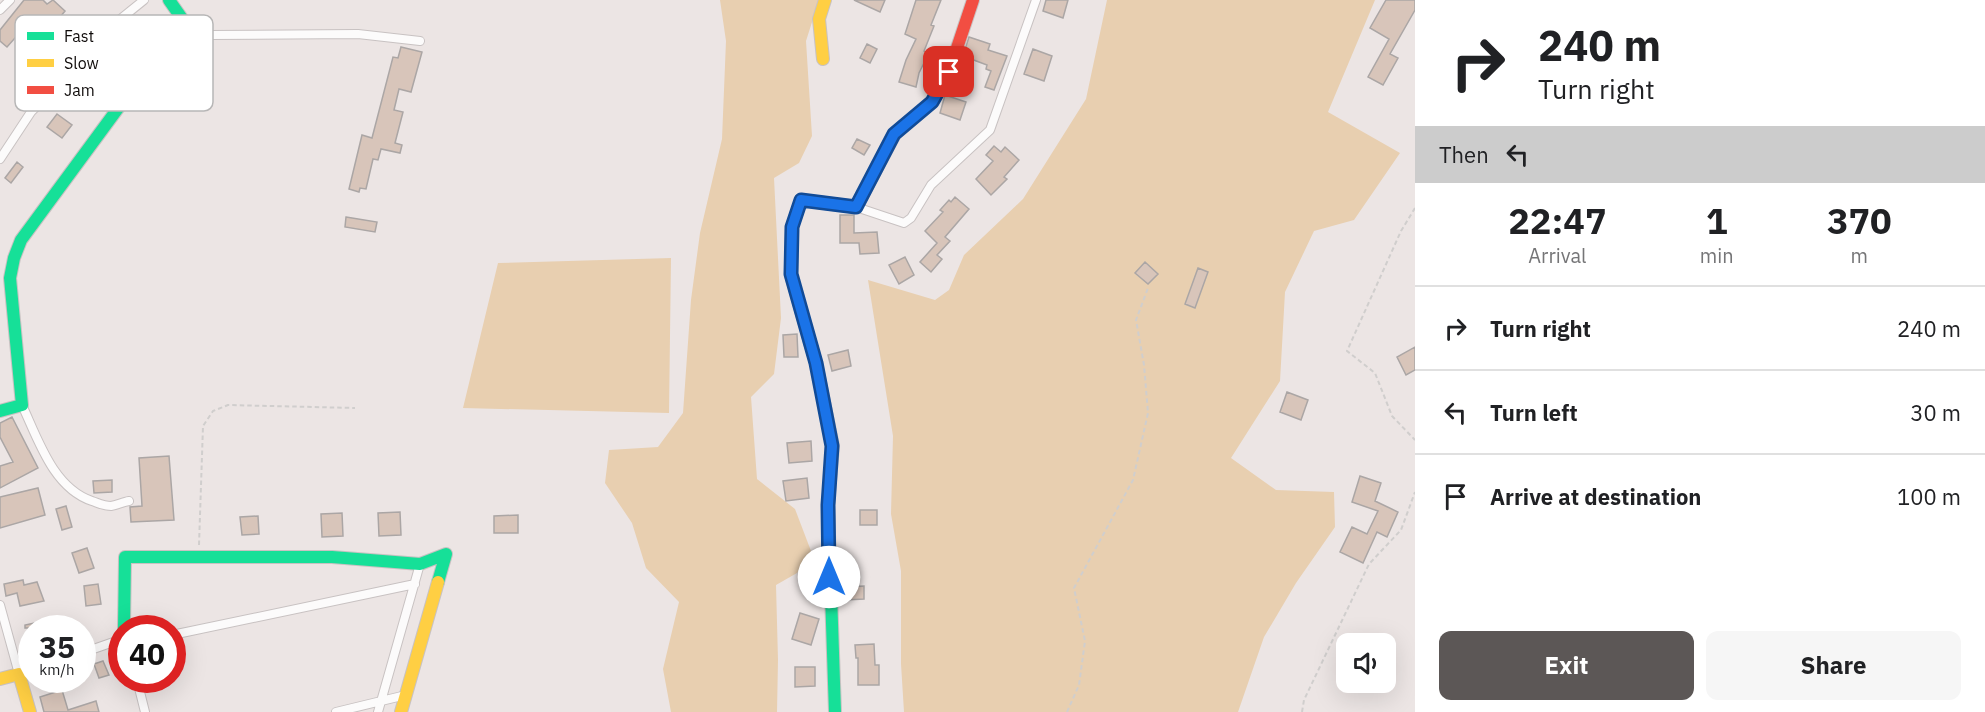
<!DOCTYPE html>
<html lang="en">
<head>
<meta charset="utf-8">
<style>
  :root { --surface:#fff; --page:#f6f6f6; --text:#202124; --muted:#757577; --line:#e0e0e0; --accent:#5c5756 }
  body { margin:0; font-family:"IBM Plex Sans",sans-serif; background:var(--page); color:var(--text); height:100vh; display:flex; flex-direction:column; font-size:22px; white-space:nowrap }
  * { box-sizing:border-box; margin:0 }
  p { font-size:20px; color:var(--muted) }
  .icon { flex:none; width:33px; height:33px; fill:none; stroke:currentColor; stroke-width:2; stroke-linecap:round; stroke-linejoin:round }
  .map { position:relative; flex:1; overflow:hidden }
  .details { display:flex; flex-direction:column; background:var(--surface); width:570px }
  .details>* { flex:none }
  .top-card { background:#fff; color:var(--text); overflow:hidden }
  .controls { position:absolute; left:1336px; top:633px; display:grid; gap:12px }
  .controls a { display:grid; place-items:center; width:60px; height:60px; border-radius:12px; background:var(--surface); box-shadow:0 6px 24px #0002; font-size:30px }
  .speed { position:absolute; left:18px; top:615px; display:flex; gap:12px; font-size:30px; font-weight:700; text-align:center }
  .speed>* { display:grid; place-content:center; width:78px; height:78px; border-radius:50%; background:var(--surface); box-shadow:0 6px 24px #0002; line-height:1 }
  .speed small { font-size:15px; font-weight:400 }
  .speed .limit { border:9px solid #d22; background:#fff; color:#111 }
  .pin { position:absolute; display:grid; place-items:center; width:51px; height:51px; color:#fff; margin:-26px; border-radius:12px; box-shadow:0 3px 9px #0006 }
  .me { position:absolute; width:66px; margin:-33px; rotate:0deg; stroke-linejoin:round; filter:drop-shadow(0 0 4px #0008) }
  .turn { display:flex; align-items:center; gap:21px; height:126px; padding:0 24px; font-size:27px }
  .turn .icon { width:78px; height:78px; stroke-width:2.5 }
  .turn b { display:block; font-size:42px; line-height:51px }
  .then { display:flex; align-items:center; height:57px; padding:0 24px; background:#0003; gap:12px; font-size:22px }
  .eta { display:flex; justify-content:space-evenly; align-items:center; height:102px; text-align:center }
  .eta b { font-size:36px; font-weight:700; line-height:42px }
  .button { display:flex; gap:12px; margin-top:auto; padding:12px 24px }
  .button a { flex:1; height:69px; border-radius:12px; background:var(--accent); color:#fff; font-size:24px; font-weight:700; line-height:69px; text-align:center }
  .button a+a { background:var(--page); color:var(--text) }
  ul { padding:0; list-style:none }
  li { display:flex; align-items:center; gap:18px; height:84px; padding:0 24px; border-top:2px solid var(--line) }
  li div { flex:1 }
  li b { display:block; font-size:22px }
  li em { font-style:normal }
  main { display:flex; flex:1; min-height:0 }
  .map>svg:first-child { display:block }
  .green { fill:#e8cfb0 }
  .building { fill:#d8c5ba; stroke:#aba6a5; stroke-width:1.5 }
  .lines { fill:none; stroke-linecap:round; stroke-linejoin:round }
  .street-casing { stroke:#c8c2c2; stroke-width:10 }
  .fast-casing { stroke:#c8c2c2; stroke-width:14 }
  .slow-casing { stroke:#c8c2c2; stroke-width:14 }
  .jam-casing { stroke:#c8c2c2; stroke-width:14 }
  .path { stroke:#d0cecd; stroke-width:2; stroke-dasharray:4.5 3; stroke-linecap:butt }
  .street { stroke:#fcfbfb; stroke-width:8 }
  .fast { stroke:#16e098; stroke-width:12 }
  .slow { stroke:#ffcf43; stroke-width:12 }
  .jam { stroke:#f24e42; stroke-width:12 }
  .route-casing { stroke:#114b97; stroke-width:15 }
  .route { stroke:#1a73e8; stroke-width:10 }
  .key { fill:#fff; stroke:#b7b6b6; stroke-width:1.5 }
  .key-label { font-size:16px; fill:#0f0b0a }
</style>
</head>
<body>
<main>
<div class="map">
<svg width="1415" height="712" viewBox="0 0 1415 712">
  <rect width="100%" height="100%" fill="#ece5e4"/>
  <!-- green -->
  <path class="green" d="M720 0H819L806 41 812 136 799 163 774 178 781 318 774 374 751 397 757 479 795 509 811 551 797 573 776 585 778 660 777 712H671L663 669 679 602 646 568 632 523 605 483 609 450 658 447 683 413 691 300 700 233 722 139 726 41Z
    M1107 0H1375L1328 112 1400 153 1354 220 1314 231 1285 292 1280 381 1231 458 1276 490 1334 492 1335 527 1296 583 1264 637 1238 712H904L901 664V571L891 514 893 436 868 280 935 300 949 290 964 255 1023 199 1086 99Z
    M671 258 669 413 463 408 498 263Z"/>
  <!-- building -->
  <path class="building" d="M24 0H43L47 4 53 0 65 11 50 29 42 22 37 28 30 21 7 47 0 41V30Z
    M854 0H885L880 12Z
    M916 0H941L931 25 934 26 924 51 929 53 919 73 916 87 899 82 906 60 916 39 905 34Z
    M1046 0H1068L1063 18 1043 11Z
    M1386 0H1415V10L1390 54 1398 58 1383 85 1368 77 1389 39 1370 28Z
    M969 37 990 44 988 50 1007 56 994 90 985 87 991 71 986 69 987 65 963 56Z
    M867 44 877 49 870 63 860 58Z
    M401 47 422 52 411 92 399 89 394 110 403 112 395 143 402 145 400 153 381 149 378 160 373 159 366 189 360 188 359 192 349 189 362 135 372 138 393 57 398 58Z
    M1033 49 1052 56 1044 81 1024 74Z
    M945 95 966 102 960 120 940 113Z
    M57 114 72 125 62 138 47 127Z
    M857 139 870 145 864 155 852 148Z
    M994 146 1001 152 1005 147 1019 160 1004 177 1007 179 991 195 976 179 993 161 986 155Z
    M17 162 23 167 11 183 5 178Z
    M955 197 969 209 945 237 950 241 937 255 942 259 931 272 920 262 937 243 925 231 943 212 940 210 949 200 951 202Z
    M840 215H854V233L877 232 879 253 860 254 859 243H840Z
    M346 217 377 222 375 232 345 227Z
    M905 257 914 275 899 284 889 265Z
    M1145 262 1158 274 1148 284 1135 273Z
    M1198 268 1208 272 1195 308 1185 304Z
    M797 334 798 357H784L783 335Z
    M1415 347V370L1406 375 1397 357Z
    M848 350 851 366 832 371 828 355Z
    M1287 392 1308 400 1301 420 1280 412Z
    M12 417 38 468 0 488V466L13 462 0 437V423Z
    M811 441 812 461 789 463 787 443Z
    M169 456 174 520 131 522 130 507 142 506 139 458Z
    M1360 476 1381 483 1375 501 1398 512 1387 537 1377 532 1363 563 1340 552 1352 527 1367 534 1378 511 1352 502Z
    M807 478 809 498 786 501 783 481Z
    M112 480V492L94 493 93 481Z
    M38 488 45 515 0 528V497Z
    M66 506 72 527 62 530 56 509Z
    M860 510H877V525H860Z
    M400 512 401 535 379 536 378 513Z
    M342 513 343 536 322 537 321 514Z
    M518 515V533H494V516Z
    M258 516 259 534 242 535 240 517Z
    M87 548 94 568 79 573 72 553Z
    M23 580 24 585 37 582 44 601 20 606 17 593 6 596 4 584Z
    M98 584 101 604 86 606 84 586Z
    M864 586V599L845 600V587Z
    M800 613 819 619 811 645 792 639Z
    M53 619 55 628H25V625Z
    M874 644 875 665H879V685H858V658H856L855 645Z
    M103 661 109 675 99 678 94 664Z
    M795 667H815V686L795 687Z
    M62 690 68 710 96 701 99 712H44L40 697Z"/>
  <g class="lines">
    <defs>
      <path id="street" d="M0 10 10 0
        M183 20 195 32 210 35 358 34 420 41
        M0 159 31 112 44 99 82 50 144 0
        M856 207 904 223 911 218 931 185 990 130 1036 0
        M22 405C38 439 53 488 92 501 98 503 104 506 111 506 117 505 123 502 129 501
        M0 605 19 674 32 670
        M172 635 415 584
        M82 653 122 639
        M137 680 145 712
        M336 712 406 695
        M378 712 420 564"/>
      <path id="fast" d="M0 411 22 405 10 278 14 258 21 240 183 20 169 0
        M124 628 125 557H332L420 564 446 554 438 582
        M835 712 828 505 833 446 816 363 791 275 792 227 801 200 856 207 862 196"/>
      <path id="slow" d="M823 59 819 19 825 0
        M0 679 19 674 30 712
        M401 712 438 582"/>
      <path id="jam" d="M862 196 895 134 932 102 949 72 973 0"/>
    </defs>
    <!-- street casing -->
    <use href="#street" class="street-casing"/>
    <!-- fast casing -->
    <use href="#fast" class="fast-casing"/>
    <!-- slow casing -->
    <use href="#slow" class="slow-casing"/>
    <!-- jam casing -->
    <use href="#jam" class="jam-casing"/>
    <!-- path -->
    <path class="path" d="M1415 208 1401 231 1347 351 1375 373 1392 416 1415 440
      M199 545 203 426 213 411 228 405 355 408
      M1067 712 1079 685 1085 641 1074 588 1133 480 1148 413 1144 365 1136 320 1148 288
      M1302 712 1304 700 1369 564 1401 530 1415 492"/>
    <!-- street -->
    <use href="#street" class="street"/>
    <!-- fast -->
    <use href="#fast" class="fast"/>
    <!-- slow -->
    <use href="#slow" class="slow"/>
    <!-- jam -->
    <use href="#jam" class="jam"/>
  </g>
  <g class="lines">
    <defs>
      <path id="route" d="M829 577 828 505 832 446 816 363 791 274 792 227 801 200 856 207 894 134 932 102 949 72"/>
    </defs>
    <!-- route casing -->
    <use href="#route" class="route-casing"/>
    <!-- route -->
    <use href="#route" class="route"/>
  </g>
  <!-- legend -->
  <rect x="15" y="15" width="198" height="96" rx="9" class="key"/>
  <rect x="27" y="32" width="27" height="8" fill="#16e098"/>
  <rect x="27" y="59" width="27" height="8" fill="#ffcf43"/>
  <rect x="27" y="86" width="27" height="8" fill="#f24e42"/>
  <g class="key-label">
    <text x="64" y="42">Fast</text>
    <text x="64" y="69">Slow</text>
    <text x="64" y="96">Jam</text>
  </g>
</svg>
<div class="controls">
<a><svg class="icon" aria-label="sound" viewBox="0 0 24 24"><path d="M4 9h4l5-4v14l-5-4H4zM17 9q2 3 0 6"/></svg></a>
</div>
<div class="speed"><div>35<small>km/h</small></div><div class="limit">40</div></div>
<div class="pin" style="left:949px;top:72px;background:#d93025"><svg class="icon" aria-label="arrive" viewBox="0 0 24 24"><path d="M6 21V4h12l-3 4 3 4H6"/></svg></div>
<svg class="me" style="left:829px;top:577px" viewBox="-20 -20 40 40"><circle r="19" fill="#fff"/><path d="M0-13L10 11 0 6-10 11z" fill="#1a73e8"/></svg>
</div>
<section class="details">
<div class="top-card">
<div class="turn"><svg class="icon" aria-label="right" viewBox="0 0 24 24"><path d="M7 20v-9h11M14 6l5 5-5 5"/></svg><div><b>240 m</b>Turn right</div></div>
<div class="then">Then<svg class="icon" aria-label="left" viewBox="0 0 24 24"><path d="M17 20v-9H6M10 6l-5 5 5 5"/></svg></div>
</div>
<div class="eta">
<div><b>22:47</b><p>Arrival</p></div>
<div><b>1</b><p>min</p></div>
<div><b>370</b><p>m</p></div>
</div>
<ul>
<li><svg class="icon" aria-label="right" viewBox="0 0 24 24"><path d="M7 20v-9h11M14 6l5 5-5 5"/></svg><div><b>Turn right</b></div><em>240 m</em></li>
<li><svg class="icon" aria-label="left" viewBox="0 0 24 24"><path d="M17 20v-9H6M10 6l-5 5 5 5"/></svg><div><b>Turn left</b></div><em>30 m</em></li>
<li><svg class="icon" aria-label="arrive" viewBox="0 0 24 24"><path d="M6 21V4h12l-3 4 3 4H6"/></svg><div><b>Arrive at destination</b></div><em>100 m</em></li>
</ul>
<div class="button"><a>Exit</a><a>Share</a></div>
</section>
</main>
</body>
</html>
